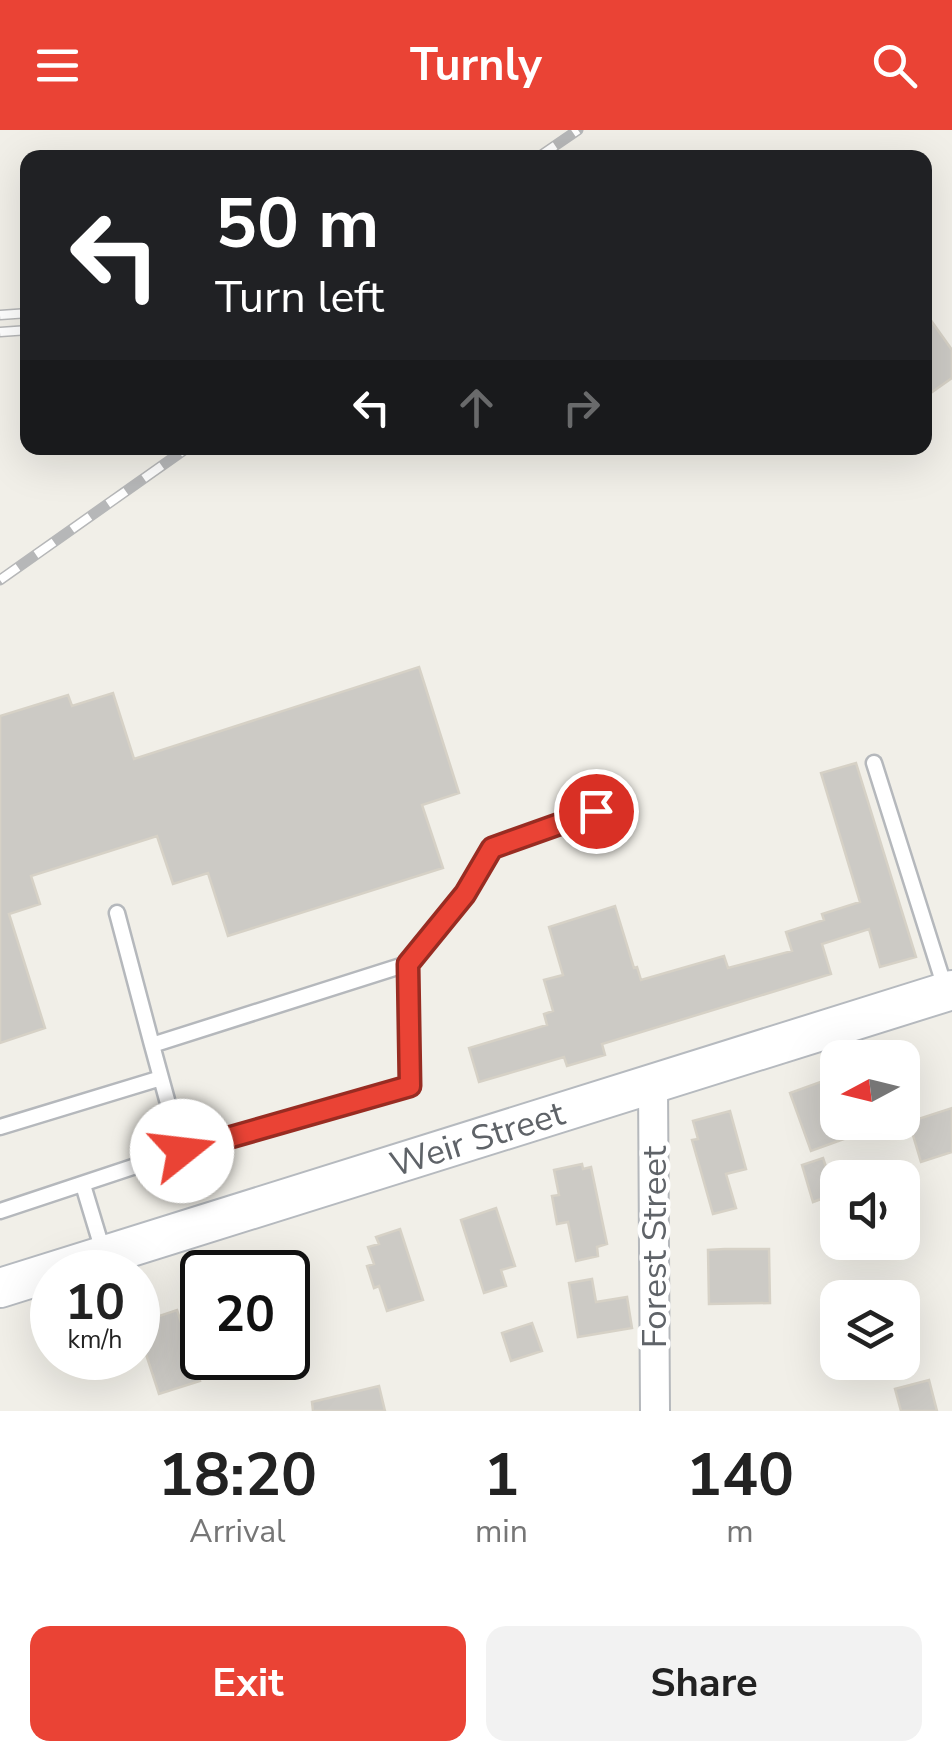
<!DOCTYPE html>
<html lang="en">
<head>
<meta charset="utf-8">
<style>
  :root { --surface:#fff; --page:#f2f2f2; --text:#222; --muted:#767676; --accent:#ea4335 }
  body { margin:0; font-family:"Nunito Sans",sans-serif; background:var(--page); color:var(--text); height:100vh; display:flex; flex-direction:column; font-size:38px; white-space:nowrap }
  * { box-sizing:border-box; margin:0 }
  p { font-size:32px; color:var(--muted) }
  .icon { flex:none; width:55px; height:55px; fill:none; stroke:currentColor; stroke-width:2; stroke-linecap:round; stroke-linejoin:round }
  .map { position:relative; height:1281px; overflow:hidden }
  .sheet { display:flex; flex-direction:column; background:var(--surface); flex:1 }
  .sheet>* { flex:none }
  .hud { position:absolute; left:20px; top:20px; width:912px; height:305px; border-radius:20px; box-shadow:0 10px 40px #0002; background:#202124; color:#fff; overflow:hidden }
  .needle { width:65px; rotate:263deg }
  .tools { position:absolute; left:820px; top:910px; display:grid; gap:20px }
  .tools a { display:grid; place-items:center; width:100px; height:100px; border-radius:20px; background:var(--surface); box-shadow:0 10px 40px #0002; font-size:50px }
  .speed { position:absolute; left:30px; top:1120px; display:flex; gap:20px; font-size:50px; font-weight:700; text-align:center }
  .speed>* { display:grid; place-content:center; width:130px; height:130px; border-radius:50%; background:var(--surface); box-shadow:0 10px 40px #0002; line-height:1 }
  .speed small { font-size:25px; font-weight:400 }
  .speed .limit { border:5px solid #111; border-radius:15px; background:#fff; color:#111 }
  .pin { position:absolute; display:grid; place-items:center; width:85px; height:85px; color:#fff; margin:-42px; border:5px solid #fff; border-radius:50%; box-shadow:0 2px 10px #0007 }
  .me { position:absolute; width:110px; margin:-55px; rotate:74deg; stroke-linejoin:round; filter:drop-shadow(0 0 8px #0008) }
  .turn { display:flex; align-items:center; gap:35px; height:210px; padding:0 30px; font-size:45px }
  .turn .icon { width:130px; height:130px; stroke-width:2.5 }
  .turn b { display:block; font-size:70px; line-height:85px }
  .lanes { display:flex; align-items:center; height:95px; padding:0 30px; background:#0003; justify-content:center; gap:50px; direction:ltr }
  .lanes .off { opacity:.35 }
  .eta { display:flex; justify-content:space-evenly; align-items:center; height:170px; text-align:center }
  .eta b { font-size:60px; font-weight:700; line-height:70px }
  .action { display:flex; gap:20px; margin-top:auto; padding:20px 30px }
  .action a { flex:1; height:115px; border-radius:20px; background:var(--accent); color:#fff; font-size:40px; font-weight:700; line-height:115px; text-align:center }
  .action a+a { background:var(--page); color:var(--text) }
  header { display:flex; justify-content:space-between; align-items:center; height:130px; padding:0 30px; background:var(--accent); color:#fff; font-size:45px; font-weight:700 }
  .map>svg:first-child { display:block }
  .building { fill:#cccac5; stroke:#d6d1c6; stroke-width:2.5 }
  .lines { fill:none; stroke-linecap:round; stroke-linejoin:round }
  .lane-casing { stroke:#b5b8bc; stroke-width:19 }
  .street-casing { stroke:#b5b8bc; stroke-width:32 }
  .secondary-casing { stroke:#b6babf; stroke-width:42 }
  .lane { stroke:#fff; stroke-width:14 }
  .street { stroke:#fff; stroke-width:28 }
  .secondary { stroke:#fff; stroke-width:38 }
  .rail-casing { stroke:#b6b7b8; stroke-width:11 }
  .rail { stroke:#fff; stroke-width:8; stroke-dasharray:22; stroke-linecap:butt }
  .route-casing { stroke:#982c22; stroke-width:25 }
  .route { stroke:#ea4335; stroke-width:18 }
  .labels { text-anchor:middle; stroke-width:9; stroke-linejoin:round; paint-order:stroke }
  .street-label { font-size:35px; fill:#5f6368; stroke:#fff }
</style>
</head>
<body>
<header><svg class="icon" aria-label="menu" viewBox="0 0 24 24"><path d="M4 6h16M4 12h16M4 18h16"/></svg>Turnly<svg class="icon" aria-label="search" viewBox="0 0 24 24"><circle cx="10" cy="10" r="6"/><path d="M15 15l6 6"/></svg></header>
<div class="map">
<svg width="952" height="1281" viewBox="0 0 952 1281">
  <rect width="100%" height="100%" fill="#f1efe8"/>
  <!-- building -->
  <path class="building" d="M925 182 952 220V248L925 267Z
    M419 537 459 663 422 675 443 738 228 806 208 743 173 754 157 706 31 746 40 774 9 784 45 898 0 913V586L68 565 72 576 113 563 134 629Z
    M856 633 916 827 880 837 869 799 822 814 831 844 602 914 605 925 567 936 564 927 479 952 469 918 547 895 544 884 553 881 544 850 563 845 549 797 615 776 634 838 637 837 641 850 724 826 728 838 792 821 786 802 824 790 822 784 860 772 821 643Z
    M823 951 844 1009 811 1021 790 963Z
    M952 978V1022L921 1032 909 992Z
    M730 981 746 1039 726 1044 736 1078 713 1084 692 1010 698 1009 693 991Z
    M823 1028 835 1064 813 1072 802 1035Z
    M582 1034 583 1039 591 1037 607 1114 597 1117 598 1126 576 1131 568 1092 557 1094 552 1066 559 1065 554 1040Z
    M496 1078 515 1136 501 1140 506 1156 484 1163 461 1090Z
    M400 1099 423 1170 387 1181 379 1156 374 1158 367 1136 374 1134 368 1117 379 1114 376 1107Z
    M725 1119H769L770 1173 709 1174 708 1120Z
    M592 1149 596 1172 627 1167 632 1198 578 1207 569 1153Z
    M177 1180 200 1251 159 1264 141 1209 146 1207 141 1192Z
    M532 1193 542 1221 511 1231 502 1203Z
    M929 1250 937 1281H901L895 1259Z
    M379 1256 385 1281H313L312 1272Z"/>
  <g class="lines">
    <defs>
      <path id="lane" d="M874 633 946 861
        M117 783 152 915
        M0 997 161 948
        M181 1021 152 915 407 834
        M83 1055 103 1121
        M0 1081 181 1021 410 956 407 834 465 764 491 718 596 681"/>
      <path id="street" d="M653 954 655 1281"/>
      <g id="secondary">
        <path id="s1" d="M0 1158 952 860"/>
      </g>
    </defs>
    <!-- lane casing -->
    <use href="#lane" class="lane-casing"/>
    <!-- street casing -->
    <use href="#street" class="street-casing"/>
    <!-- secondary casing -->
    <use href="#secondary" class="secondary-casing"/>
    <!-- lane -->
    <use href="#lane" class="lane"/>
    <!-- street -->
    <use href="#street" class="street"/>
    <!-- secondary -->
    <use href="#secondary" class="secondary"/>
    <defs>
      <path id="rail" d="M537 28 578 0
        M0 185 28 183
        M0 202 28 200
        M0 450 187 318"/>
    </defs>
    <!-- rail casing -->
    <use href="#rail" class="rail-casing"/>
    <!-- rail -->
    <use href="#rail" class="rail"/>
  </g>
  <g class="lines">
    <defs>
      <path id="route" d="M182 1021 410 956 408 834 465 764 492 718 596 681"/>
    </defs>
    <!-- route casing -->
    <use href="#route" class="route-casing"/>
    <!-- route -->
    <use href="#route" class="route"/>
  </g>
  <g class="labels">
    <!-- street labels -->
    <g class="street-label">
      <text dy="12" stroke="none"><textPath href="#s1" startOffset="500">Weir Street</textPath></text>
      <text transform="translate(654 1117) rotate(-90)" y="12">Forest Street</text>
    </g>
  </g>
</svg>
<div class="tools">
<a><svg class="needle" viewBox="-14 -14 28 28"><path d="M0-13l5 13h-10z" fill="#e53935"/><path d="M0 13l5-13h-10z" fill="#767676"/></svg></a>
<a><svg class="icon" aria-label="sound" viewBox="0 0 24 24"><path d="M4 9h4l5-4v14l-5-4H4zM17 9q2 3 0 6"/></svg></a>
<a><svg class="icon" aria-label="layers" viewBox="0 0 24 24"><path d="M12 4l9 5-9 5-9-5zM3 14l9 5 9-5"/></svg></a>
</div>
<div class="speed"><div>10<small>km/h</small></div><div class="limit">20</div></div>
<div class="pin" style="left:596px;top:681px;background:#d93025"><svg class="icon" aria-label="arrive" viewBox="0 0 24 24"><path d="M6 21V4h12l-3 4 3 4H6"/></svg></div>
<svg class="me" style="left:182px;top:1021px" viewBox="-20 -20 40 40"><circle r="19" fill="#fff"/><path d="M0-13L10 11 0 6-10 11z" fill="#ea4335"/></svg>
<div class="hud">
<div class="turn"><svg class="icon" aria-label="left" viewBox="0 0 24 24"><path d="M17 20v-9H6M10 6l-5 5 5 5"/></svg><div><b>50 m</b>Turn left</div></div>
<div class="lanes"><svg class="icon" aria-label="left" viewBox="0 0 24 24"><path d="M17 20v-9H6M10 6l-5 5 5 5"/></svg><svg class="icon off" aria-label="ahead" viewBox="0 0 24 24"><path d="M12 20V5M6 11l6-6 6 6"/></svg><svg class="icon off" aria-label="right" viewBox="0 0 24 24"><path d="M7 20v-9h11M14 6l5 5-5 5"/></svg></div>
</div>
</div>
<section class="sheet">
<div class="eta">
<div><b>18:20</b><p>Arrival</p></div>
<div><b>1</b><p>min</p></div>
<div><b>140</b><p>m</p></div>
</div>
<div class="action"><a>Exit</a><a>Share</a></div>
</section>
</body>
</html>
